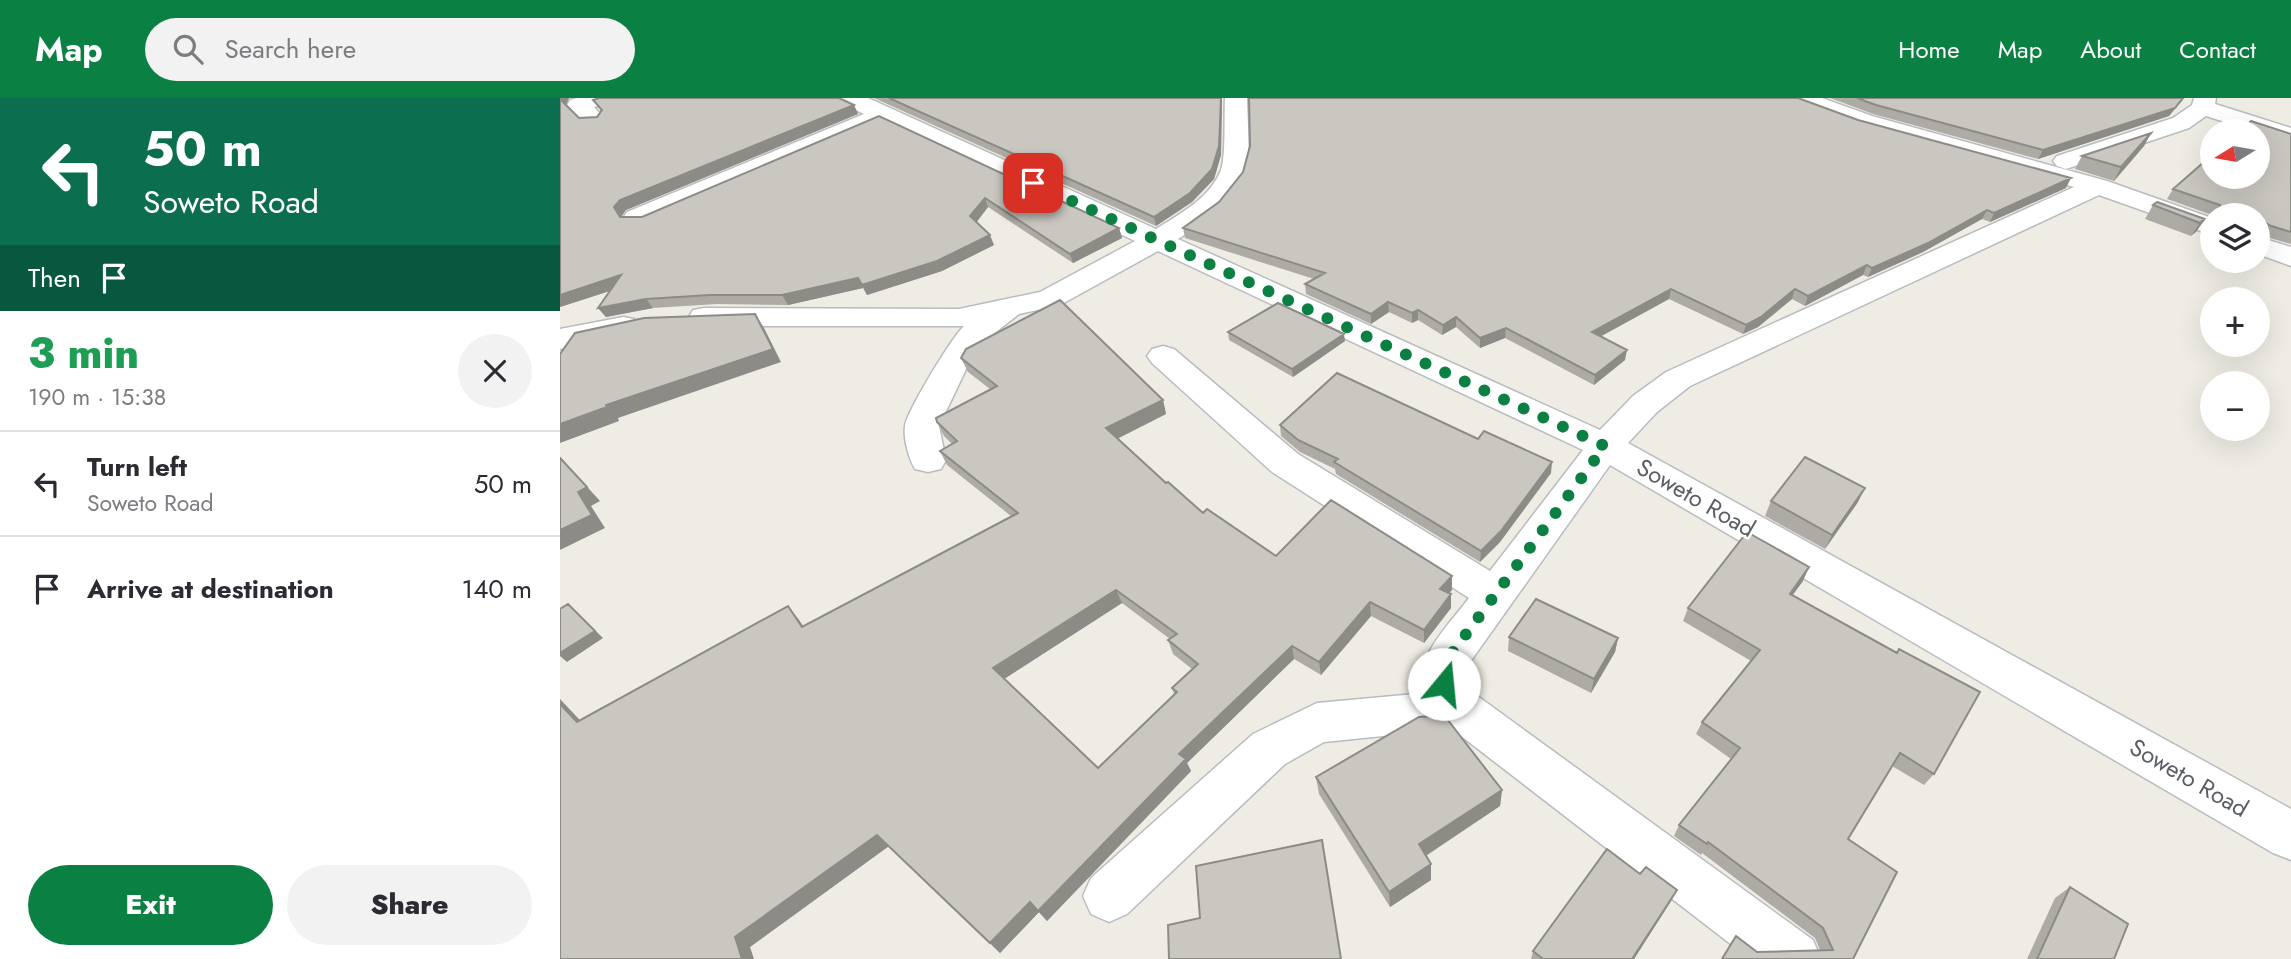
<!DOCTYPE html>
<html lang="en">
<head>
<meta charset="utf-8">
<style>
  :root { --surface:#fff; --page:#f2f2f3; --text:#2b2b33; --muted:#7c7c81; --line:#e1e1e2; --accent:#0b8043 }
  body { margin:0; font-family:Jost,sans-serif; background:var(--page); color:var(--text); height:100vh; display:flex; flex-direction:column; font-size:26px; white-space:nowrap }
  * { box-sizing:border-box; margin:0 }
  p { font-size:23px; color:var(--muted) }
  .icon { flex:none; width:38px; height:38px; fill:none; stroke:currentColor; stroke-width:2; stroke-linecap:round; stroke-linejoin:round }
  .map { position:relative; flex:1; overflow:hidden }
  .sheet { display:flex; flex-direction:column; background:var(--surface); width:560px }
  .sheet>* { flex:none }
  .hud { background:#0b6e4f; color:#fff; overflow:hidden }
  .needle { width:46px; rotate:259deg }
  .fabs { position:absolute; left:1640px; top:21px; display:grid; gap:14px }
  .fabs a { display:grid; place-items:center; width:70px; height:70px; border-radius:50%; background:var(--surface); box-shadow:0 7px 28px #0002; font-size:35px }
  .pin { position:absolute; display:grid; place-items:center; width:60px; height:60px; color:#fff; margin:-30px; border-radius:14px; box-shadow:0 4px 10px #0006 }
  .me { position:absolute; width:77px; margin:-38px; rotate:17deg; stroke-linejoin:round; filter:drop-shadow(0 0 5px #0008) }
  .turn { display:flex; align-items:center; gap:24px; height:147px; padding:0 28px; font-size:32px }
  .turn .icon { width:91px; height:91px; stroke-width:2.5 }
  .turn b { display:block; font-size:49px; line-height:60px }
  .then { display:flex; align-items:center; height:66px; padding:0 28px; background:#0003; gap:14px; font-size:26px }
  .round { display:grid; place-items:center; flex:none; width:74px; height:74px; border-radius:37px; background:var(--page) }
  .summary { display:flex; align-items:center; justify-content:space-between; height:119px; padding:0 28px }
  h1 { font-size:42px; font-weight:800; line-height:52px; color:#1e9e55 }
  .primary-button { display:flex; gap:14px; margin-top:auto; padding:14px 28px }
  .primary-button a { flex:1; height:80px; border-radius:42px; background:var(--accent); color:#fff; font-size:28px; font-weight:800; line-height:80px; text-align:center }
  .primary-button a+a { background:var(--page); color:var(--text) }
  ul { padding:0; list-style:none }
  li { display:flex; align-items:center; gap:21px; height:105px; padding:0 28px; border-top:2px solid var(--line) }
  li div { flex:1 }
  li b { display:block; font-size:26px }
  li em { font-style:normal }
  header { display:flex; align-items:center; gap:42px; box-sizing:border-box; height:98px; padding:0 35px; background:var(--accent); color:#fff }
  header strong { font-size:33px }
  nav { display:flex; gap:38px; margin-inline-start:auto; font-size:24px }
  .search { width:490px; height:63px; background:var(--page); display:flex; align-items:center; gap:18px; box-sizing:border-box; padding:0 24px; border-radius:38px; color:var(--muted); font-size:26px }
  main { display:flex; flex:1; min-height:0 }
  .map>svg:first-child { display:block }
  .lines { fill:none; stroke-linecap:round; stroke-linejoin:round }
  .minor-casing { stroke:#b8bbc0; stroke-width:3 }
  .minor { fill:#fff; fill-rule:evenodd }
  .wall { fill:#aeaba5; fill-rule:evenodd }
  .shaded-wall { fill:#8d8b86 }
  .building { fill:#cac7c0; stroke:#8d8b86; stroke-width:2; fill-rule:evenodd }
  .route { stroke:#0b8043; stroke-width:12; stroke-dasharray:0 21.6 }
  .labels { text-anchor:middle; stroke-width:5; stroke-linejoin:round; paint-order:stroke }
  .street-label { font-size:24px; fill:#5b5f65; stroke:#fff }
</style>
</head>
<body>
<header>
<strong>Map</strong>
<div class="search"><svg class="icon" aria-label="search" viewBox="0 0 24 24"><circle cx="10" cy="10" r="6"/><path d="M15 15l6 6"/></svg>Search here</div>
<nav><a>Home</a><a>Map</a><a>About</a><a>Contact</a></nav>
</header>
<main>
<section class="sheet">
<div class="hud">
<div class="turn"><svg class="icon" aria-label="left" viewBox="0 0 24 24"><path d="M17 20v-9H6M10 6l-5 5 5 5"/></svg><div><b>50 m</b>Soweto Road</div></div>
<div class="then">Then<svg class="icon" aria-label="arrive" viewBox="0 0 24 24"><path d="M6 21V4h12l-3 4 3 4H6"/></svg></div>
</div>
<div class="summary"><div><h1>3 min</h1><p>190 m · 15:38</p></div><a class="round"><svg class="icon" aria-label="close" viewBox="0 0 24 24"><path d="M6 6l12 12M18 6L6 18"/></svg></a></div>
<ul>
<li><svg class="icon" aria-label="left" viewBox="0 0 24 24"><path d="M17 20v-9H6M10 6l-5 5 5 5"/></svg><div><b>Turn left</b><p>Soweto Road</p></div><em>50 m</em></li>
<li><svg class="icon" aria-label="arrive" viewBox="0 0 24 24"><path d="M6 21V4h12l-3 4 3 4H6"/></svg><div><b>Arrive at destination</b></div><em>140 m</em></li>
</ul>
<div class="primary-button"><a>Exit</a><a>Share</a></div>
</section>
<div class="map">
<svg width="1731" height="861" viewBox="0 0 1731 861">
  <rect width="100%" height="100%" fill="#efede3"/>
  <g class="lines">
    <defs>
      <path id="minor" d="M17 0H52L49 5 34 9 45 21 41 26H25L7 7 10 2Z
        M278 0H308L596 131C620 116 650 100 661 72 666 58 664 17 665 0H687C687 17 691 57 686 71 677 103 645 124 618 141L1040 332 1073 298 1106 274 1514 89 1296 28 1233 5 1230 0H1262L1312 18 1547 83 1652 120V137L1539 97 1130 288 1097 314 1068 345 1731 711V762L1713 755 1050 367 908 567 906 583 916 597 1253 842 1261 861H1190L892 631 764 644 725 666 567 816 549 824 531 816 523 798 531 780 693 636 757 605 866 595C850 562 891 525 909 500L712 374 592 265 587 258 592 251 603 248 614 251 738 356 930 473 1023 352 598 153 500 207 459 216 423 244 409 265 379 328 386 362 381 371 368 374 355 371C349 361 343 340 345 328 347 313 392 239 404 228H144L133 226 129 219 133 212 144 210 399 211 480 194 575 143 323 24 87 126 77 128 67 126 63 120 67 114 304 16 281 5Z
        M1634 0H1656L1655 6 1731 30V45L1646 18 1629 30 1506 71 1497 68 1493 63 1497 58 1613 20 1632 7Z
        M1698 139 1731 149V168L1698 156Z
        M63 219 74 221 79 228 74 235 0 251V231Z"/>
    </defs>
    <!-- minor casing -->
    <use href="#minor" class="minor-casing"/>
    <!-- minor -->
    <use href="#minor" class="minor"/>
  </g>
  <!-- wall -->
  <path class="wall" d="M0 0H9L6 7 19 20 37 19 41 13 33 2 294 7 298 16 66 112 61 119H82L319 18 559 130 562 140 513 165 428 109 417 124 434 147 382 173 307 197 303 190 228 207 157 206 93 210 46 219 38 210 50 193 0 209Z
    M314 0H662L661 57 654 81 632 104 596 128Z
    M1270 0H1624L1609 18 1478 61 1313 16Z
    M1298 22 1506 90 1430 124 1422 121 1363 154 1308 179 1303 177 1245 208 1232 201 1198 229 1183 236 1109 201 1040 239 1065 262 1034 287 945 240 920 250 896 229 882 237 858 222 852 225 829 214 811 226 746 196 745 186 754 181 625 140 623 130 659 104 683 74 690 48Z
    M1591 35 1584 48 1554 83 1515 71 1522 58Z
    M1731 36V146L1703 138 1698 135V117H1652L1607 101 1613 91Z
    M1593 107 1645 121 1631 138 1585 121Z
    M668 234 785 243 733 279 669 242Z
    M401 260 603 302 606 316 558 340 606 385 643 415 716 458 892 478V492L889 495 891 510 864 545 811 518 761 577 734 561 627 665 631 673 487 823 479 814 440 855 329 748 190 849 20 622 228 508 244 529 451 418 387 367 380 353 392 346 384 338 377 324 430 291 408 274ZM562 505 610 541 608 542 613 556 632 571 612 590 614 596 538 670 444 581Z
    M720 327 991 375 940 444 920 464 776 376 775 371 740 354 721 338Z
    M1211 403 1298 404 1265 451 1205 418Z
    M1243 483 1232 497 1374 676 1364 687 1332 668 1288 741 1293 861H1161L1176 838 1197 854 1260 852 1255 840 1142 755 1141 757 1114 738 1119 727 1171 661 1136 636 1142 624 1191 563 1123 523 1128 510Z
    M949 539 1058 540 1055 554 1031 595 948 553Z
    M756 679 942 692 940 708 866 758 871 782 830 809 759 696Z
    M1080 776 1117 792 1111 803 1074 861H971L973 853Z
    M1510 789 1554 861H1467L1495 800Z"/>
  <!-- shaded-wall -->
  <path class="shaded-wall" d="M0 0H9L5 9 0 1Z
    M661 0H662L661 57 654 81 632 104 596 128 594 119Z
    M1624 0 1609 18 1478 61 1483 52Z
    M294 7 298 16 66 112 61 119 66 129 54 109 60 102Z
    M1591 35 1584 48 1554 83 1561 69Z
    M1511 80 1506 90 1430 124 1434 115Z
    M425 100 428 109 414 127 410 118Z
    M1427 112 1422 121 1363 154 1308 179 1312 170Z
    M1645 121 1636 134 1631 138 1640 125Z
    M559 130 562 140 513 165 510 156Z
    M430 137 434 147 382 173 307 197 302 187Z
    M1307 167 1303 177 1245 208 1248 198Z
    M61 177 68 187 0 209V197Z
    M298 180 303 190 228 207 222 197Z
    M1111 191 1109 201 1030 244 1032 234Z
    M1235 191 1232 201 1198 229 1183 236 1186 227Z
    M86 201 93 210 46 219 38 210Z
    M828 204 829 214 811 226V216Z
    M858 212V222L852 225V215Z
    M195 216 204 230 221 264 58 320 59 323 0 345V326L46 307Z
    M896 219V229L882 237 883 227Z
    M946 230 945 240 920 250V240Z
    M784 236 785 243 733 279 732 271Z
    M1067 252 1065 262 1034 287 1035 277Z
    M603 302 606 316 551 344 546 330Z
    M0 359 40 403 31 408 45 430 0 452V432L18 394Z
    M992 364 991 375 940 444 920 464 921 453Z
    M1305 390 1298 404 1265 451 1272 437Z
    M1249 469 1243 483 1224 509 1230 496Z
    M892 478V492L880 504V491Z
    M556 492 562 505 441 583 433 570Z
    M891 496V510L864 545V532Z
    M810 504 811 518 761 577 759 564Z
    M8 506 43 540 7 564 0 558V555Z
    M228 508 239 522 253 543 242 529Z
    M1058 540 1055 554 1031 595 1034 581Z
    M732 548 734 561 627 665 631 673 487 823 478 813 619 656Z
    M0 601 33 636 17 624 0 606Z
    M942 692 940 708 859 762V746Z
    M317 737 329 748 190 849 194 861H182L175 839Z
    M871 766V782L830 809 829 794Z
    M1117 792 1111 803 1074 861H1072Z
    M470 804 479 814 440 855 430 845Z"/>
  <!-- building -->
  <path class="building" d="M39 0H279L294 7 60 102 54 109 60 119H82L319 18 559 130 510 156 425 100 410 118 430 137 377 163 302 187 298 180 222 197H150L86 201 38 210 61 177 0 197V1L19 20 37 19 42 12 33 2Z
    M329 0H661L659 48 652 71 630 95 594 119Z
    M689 0H1238L1298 22 1511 80 1434 115 1427 112 1368 145 1312 170 1307 167 1248 198 1235 191 1201 219 1186 227 1111 191 1032 234 1067 252 1035 277 946 230 920 240 896 219 883 227 858 212 852 215 828 204 811 216 745 186 765 175 623 130 659 104 683 74 690 48Z
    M1297 0H1623L1615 10 1483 52 1316 7Z
    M1691 23 1731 36V134L1711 128 1698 120V117H1692L1680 111 1676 117H1671L1662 114 1660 107 1613 91 1652 57V79H1698V33H1679Z
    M1591 35 1561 69 1522 58Z
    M1597 104 1645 121 1640 125 1593 107Z
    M500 202 603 302 546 330 606 385 608 384 643 415 647 411 716 458 771 402 892 478 880 491 891 496 864 532 810 504 759 564 732 548 619 656 626 661 478 813 470 804 430 845 317 737 175 839 182 861H0V606L17 624 228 508 242 529 458 415 380 353 397 343 377 324 376 320 437 288 401 260 406 251ZM556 492 617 536 608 542 638 566 612 590 617 594 538 670 433 570Z
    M718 205 784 236 732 271 668 234Z
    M195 216 213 251 46 307 47 309 0 326V256L15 235 84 220Z
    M777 275 918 341 924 333 992 364 941 433 921 453 774 364 778 361 738 342 720 327Z
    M1245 359 1305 390 1272 437 1211 403Z
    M0 360 27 389 18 394 32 417 0 432Z
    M1187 434 1249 469 1230 496 1337 555 1339 551 1420 594 1374 676 1340 655 1288 741 1337 774 1293 861H1162L1176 838 1197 854 1273 852 1263 830 1148 744 1147 746 1119 727 1180 650 1142 624 1200 552 1128 510Z
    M976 501 1058 540 1034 581 949 539Z
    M8 506 35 533 0 555V511Z
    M884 617 942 692 859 746 871 766 829 794 756 679 859 619Z
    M762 742 781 861H609L608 827 640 820 636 768Z
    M1047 751 1080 776 1086 769 1117 792 1072 861H983L973 853Z
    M1510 789 1568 826 1554 861H1477Z"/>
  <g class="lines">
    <!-- route -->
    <path class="route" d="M473 85 1045 348 887 562 884 586"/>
  </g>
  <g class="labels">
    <!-- street labels -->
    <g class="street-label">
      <text transform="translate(1136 400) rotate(30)" y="8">Soweto Road</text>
      <text transform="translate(1629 680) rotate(30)" y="8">Soweto Road</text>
    </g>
  </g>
</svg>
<div class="fabs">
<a><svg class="needle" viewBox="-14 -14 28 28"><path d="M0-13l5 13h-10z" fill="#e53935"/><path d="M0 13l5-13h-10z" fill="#7c7c81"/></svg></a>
<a><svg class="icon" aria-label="layers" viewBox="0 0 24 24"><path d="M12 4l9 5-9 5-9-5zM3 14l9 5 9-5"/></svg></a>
<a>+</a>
<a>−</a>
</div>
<div class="pin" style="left:473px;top:85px;background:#d93025"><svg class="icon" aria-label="arrive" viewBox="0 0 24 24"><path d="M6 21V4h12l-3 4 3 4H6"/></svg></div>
<svg class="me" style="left:884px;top:586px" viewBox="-20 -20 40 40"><circle r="19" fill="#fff"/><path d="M0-13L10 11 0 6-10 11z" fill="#0b8043"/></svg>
</div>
</main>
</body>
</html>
